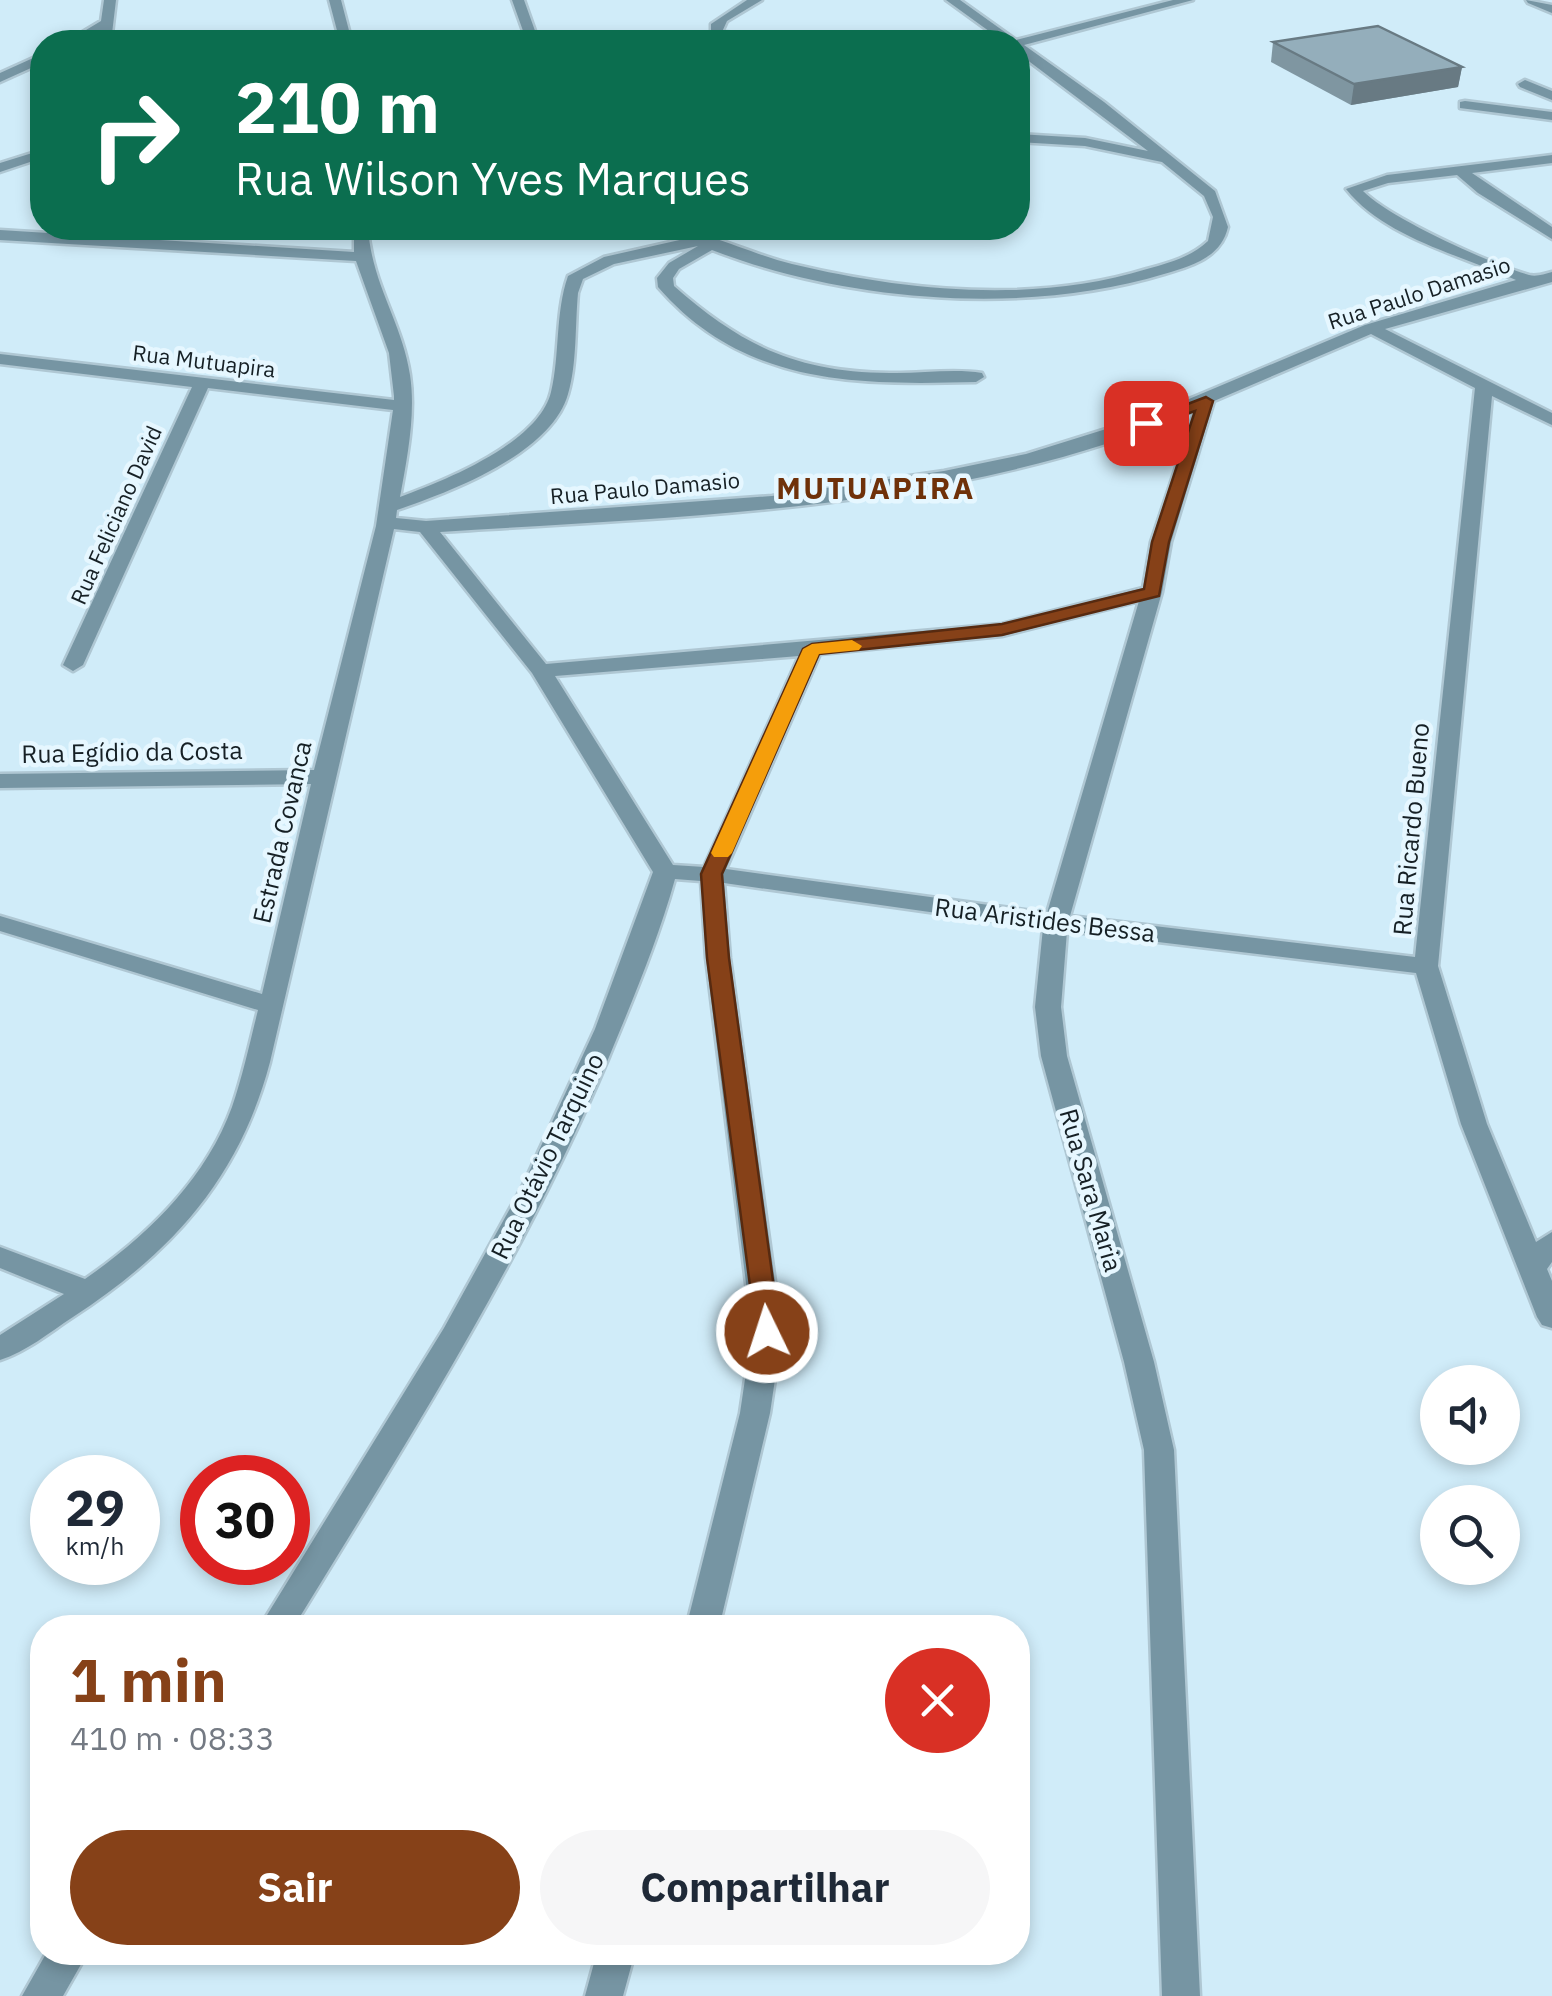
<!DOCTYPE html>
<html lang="pt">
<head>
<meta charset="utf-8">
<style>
  :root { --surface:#fff; --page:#f6f6f7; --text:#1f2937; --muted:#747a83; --accent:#864118 }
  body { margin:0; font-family:"IBM Plex Sans",sans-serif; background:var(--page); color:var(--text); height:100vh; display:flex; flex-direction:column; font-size:38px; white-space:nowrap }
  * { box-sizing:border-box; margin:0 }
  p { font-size:32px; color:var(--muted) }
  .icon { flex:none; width:55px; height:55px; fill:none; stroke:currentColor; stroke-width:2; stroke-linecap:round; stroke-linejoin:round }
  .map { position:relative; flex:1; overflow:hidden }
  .side { position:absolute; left:30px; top:1615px; width:1000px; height:350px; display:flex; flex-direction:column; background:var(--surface); border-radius:40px; box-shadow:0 5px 15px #0003 }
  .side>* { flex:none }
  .hud { position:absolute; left:30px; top:30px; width:1000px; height:210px; border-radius:40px; box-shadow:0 5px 15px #0003; background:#0b6e4f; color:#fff; overflow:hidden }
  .tools { position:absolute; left:1420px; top:1365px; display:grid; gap:20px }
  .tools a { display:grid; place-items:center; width:100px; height:100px; border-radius:50%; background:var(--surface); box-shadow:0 5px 15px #0003; font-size:50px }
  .speed { position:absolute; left:30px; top:1455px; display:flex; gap:20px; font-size:50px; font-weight:700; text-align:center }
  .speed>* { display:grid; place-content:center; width:130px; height:130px; border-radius:50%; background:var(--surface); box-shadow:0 5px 15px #0003; line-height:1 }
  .speed small { font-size:25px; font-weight:400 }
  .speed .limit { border:15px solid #d22; background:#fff; color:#111 }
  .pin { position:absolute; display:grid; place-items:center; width:85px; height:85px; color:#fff; margin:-42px; border-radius:20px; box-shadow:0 5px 15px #0006 }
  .me { position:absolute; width:110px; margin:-55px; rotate:356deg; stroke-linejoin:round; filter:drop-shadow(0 0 8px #0008) }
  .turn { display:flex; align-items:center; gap:35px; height:210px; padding:0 40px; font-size:45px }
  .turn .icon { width:130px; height:130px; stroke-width:2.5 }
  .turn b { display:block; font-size:70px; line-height:85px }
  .round { display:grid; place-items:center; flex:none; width:105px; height:105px; border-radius:52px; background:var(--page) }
  .head { display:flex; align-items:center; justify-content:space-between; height:170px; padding:0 40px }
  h1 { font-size:60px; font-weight:700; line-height:75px; color:var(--accent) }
  .cta { display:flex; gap:20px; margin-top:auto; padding:20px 40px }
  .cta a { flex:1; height:115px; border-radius:60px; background:var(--accent); color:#fff; font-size:40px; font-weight:700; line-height:115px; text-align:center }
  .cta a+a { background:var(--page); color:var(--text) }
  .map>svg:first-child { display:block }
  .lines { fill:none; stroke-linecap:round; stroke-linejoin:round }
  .minor-casing { stroke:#afc7d3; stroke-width:5 }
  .minor { fill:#7695a3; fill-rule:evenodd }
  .wall { fill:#7f96a1 }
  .shaded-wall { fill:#687a83 }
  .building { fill:#94aebb; stroke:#687a83; stroke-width:2.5 }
  .route { fill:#864118; stroke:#572a10; stroke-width:2.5 }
  .slow { fill:#f59e0b }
  .labels { text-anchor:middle; stroke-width:9; stroke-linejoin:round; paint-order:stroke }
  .far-street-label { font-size:22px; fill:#162025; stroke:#e6f7ff }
  .street-label { font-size:25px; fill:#162025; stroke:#e6f7ff }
  .far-district-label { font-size:30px; font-weight:bold; letter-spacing:2.5px; fill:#6f3109; stroke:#e6f7ff }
</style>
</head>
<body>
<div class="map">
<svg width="1552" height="1996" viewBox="0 0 1552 1996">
  <rect width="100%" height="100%" fill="#d0ecf9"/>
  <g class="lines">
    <defs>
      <path id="minor" d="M104 0H116L111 42H99L100 31 80 42H66L101 21Z
        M329 0H341L352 42H340Z
        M512 0H524L539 42H527Z
        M747 0H762L727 21 722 32 822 38 828 42 723 39V42H711V24Z
        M946 0H960L1016 40 1173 0H1193L1024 45 1104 102 1215 191 1228 227C1221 258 1191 266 1164 274 1026 316 846 302 712 250L679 269 673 278 674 286C742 346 797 372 889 373 919 374 953 368 982 373L984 377 976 382C856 385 744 386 658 287L657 278 669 263 698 246 614 264 583 279 578 293C575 325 577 364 568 394 551 454 450 492 397 510L396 518 426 521 772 496 944 471 1026 454 1151 415 1365 325 1516 280C1461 255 1385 238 1346 189L1387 175 1552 155V163L1472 173 1552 227V239L1478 193 1457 175 1388 183 1363 191C1389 218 1491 264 1529 275 1537 277 1544 274 1552 272V282L1385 329 1552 413V425L1492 396 1438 966 1487 1124 1536 1242 1552 1232V1262L1547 1269 1552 1281V1328L1542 1325 1537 1317 1461 1124 1416 973 1067 931 1061 1007 1067 1056 1154 1362 1174 1450 1200 1996H1162L1144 1450 1124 1362 1041 1056 1035 1007 1043 928 724 883 730 958 782 1332 770 1413 719 1628H686L740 1413 752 1332 706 958 701 881 675 879C658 940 633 999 609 1057 524 1258 407 1442 293 1628H259L444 1328 523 1185 595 1029 653 872 532 673 420 532 394 529 270 1062C239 1179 171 1253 73 1317 50 1332 26 1352 0 1360V1335L64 1294 0 1268V1247L85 1279C147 1236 206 1179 232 1107 243 1075 250 1042 258 1010L0 931V916L262 994 311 784 0 788V774L314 770 376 526 393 410 208 388 83 665 73 671 63 665 192 387 0 364V354L394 400V396L389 353 356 261 0 240V230L354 252V228H368C372 285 402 322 410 375 416 414 407 459 400 497 444 481 539 443 551 392 560 354 555 313 568 276L604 257 684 239 661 228C702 228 750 254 792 264 905 291 1034 304 1147 269 1169 263 1191 257 1208 241L1213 217 1204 196 1162 162 1085 146 1018 142V134L1085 138 1148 151 1018 53V42H1004ZM1371 334 1475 388 1415 957 1070 916 1162 592 1171 542 1214 401ZM1195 410 1151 542 1143 588 1002 624 546 664 440 532C687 516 965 511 1195 410ZM1139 601 1047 913 726 869 820 654 1002 636ZM799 656 704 867 673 865 555 676Z
        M1526 0 1552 5V13L1528 3Z
        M42 54V63L0 82V73Z
        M1525 80 1552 91V100L1520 87 1518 84Z
        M1465 101 1552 112V120L1460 108V102Z
        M42 150V158L0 172V163Z
        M47 1952H88L63 1996H22Z
        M597 1952H635L623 1996H585Z"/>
    </defs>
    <!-- minor casing -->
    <use href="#minor" class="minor-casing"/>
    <!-- minor -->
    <use href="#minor" class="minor"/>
  </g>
  <!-- wall -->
  <path class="wall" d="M1273 42 1462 67 1458 87 1351 105 1271 62Z"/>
  <!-- shaded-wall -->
  <path class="shaded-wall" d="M1462 67 1458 87 1351 105 1354 84Z"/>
  <!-- building -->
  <path class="building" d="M1378 26 1462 67 1354 84 1273 42Z"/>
  <!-- route -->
  <path class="route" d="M1206 397 1213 401 1169 542 1159 596 1002 635 819 654 722 874 729 958 780 1332 776 1339H757L707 958 701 874 803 649 812 644 1002 624 1144 589 1152 542 1195 411 1146 428 1138 423Z"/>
  <!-- slow -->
  <path class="slow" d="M852 640 862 646 859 650 819 654 732 853 728 857H714L711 853 803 649 812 644Z"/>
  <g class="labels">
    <!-- far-street labels -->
    <g class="far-street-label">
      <text transform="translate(1419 293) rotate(-18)" y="8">Rua Paulo Damasio</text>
      <text transform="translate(204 361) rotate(7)" y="8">Rua Mutuapira</text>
      <text transform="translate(645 488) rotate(-5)" y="8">Rua Paulo Damasio</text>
      <text transform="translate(116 515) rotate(-66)" y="8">Rua Feliciano David</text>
    </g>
    <!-- street labels -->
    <g class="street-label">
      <text transform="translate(132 752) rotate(-1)" y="9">Rua Egídio da Costa</text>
      <text transform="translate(1411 829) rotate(-85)" y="9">Rua Ricardo Bueno</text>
      <text transform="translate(282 832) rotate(-77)" y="9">Estrada Covanca</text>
      <text transform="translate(1045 920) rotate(7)" y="9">Rua Aristides Bessa</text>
      <text transform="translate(547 1156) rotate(-64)" y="9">Rua Otávio Tarquino</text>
      <text transform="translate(1091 1190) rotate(74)" y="9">Rua Sara Maria</text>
    </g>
    <!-- far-district labels -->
    <g class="far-district-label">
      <text x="876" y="499">MUTUAPIRA</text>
    </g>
  </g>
</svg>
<div class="tools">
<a><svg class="icon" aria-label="sound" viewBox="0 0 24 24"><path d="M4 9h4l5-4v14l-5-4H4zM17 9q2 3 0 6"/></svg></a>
<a><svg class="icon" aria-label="search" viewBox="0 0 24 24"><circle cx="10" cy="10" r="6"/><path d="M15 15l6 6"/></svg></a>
</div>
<div class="speed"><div>29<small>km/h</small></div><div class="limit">30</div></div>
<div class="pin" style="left:1146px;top:423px;background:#d93025"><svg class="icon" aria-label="arrive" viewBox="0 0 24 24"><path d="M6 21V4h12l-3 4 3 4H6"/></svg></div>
<svg class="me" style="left:767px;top:1332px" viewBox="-20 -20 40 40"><circle r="17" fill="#864118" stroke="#fff" stroke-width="3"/><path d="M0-11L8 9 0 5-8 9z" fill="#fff"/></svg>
<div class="hud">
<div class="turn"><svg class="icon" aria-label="right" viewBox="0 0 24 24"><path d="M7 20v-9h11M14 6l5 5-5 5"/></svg><div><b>210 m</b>Rua Wilson Yves Marques</div></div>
</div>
<section class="side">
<div class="head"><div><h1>1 min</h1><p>410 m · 08:33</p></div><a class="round" style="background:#d93025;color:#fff"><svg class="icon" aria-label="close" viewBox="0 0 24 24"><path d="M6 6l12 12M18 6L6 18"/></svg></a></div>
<div class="cta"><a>Sair</a><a>Compartilhar</a></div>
</section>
</div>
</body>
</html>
